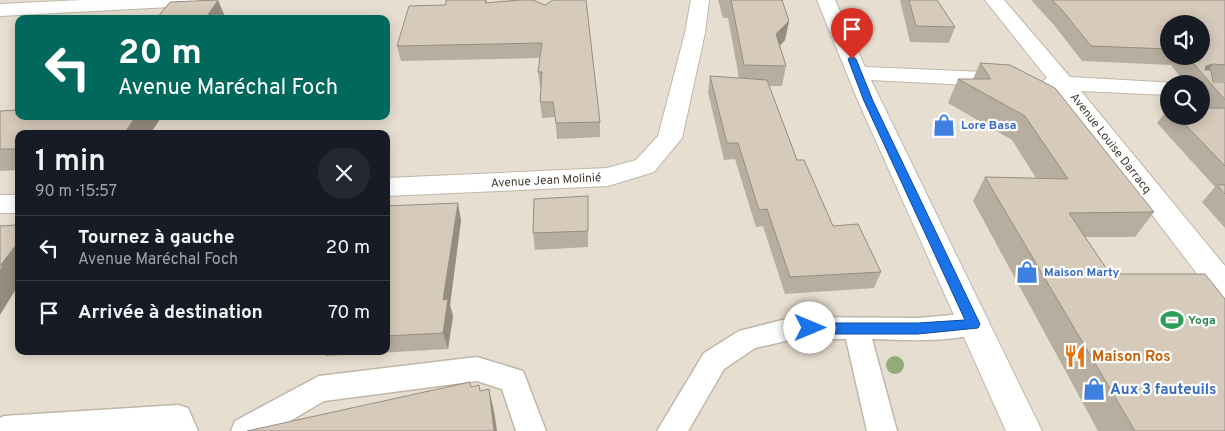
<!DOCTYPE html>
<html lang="fr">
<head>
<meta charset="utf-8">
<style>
  :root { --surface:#171b24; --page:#242831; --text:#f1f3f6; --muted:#9ea1a6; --line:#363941 }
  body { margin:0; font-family:Overpass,sans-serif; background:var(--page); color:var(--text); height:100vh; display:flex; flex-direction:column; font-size:19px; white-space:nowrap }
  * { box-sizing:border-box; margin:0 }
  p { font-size:16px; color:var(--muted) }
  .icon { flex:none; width:28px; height:28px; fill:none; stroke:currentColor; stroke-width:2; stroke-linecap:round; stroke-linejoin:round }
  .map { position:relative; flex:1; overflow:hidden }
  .panel { position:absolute; left:15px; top:130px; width:375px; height:225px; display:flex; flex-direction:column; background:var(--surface); border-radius:10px; box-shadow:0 2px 12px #0003 }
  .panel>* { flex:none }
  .banner { position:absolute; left:15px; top:15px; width:375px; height:105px; border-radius:10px; box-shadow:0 2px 12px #0003; background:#00695c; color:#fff; overflow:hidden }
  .controls { position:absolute; left:1160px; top:15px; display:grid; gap:10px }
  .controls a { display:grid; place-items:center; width:50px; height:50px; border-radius:50%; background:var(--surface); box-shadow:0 2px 12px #0003; font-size:25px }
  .pin { position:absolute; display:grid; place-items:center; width:42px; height:42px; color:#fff; margin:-51px -21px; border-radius:50% 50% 50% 0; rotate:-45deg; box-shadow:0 0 5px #0007 }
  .pin .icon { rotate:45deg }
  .me { position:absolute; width:55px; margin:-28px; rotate:90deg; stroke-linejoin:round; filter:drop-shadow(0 0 4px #0008) }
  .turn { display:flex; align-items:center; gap:18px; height:105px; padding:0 20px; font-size:22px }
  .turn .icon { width:65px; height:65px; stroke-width:2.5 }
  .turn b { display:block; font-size:35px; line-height:42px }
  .round { display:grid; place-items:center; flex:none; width:52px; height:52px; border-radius:26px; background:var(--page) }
  .headline { display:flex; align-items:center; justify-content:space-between; height:85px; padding:0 20px }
  h1 { font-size:30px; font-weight:600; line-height:38px }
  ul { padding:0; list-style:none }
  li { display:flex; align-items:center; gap:15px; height:65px; padding:0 20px; border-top:1px solid var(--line) }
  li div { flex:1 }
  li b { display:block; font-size:19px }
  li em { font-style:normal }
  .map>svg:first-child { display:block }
  .residential { fill:#e6ded0; fill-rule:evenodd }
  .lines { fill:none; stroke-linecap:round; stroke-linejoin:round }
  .service-casing { stroke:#c0b7a8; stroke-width:3 }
  .minor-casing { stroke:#c0b7a8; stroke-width:2 }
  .service { fill:#fff; fill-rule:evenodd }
  .minor { fill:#fff; fill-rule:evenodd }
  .tree { fill:#93ab7b }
  .wall { fill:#b8aea0; fill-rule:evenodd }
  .shaded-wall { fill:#968d82 }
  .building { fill:#d6caba; stroke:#968d82 }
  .route { fill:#1a73e8; stroke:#114b97 }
  .labels { text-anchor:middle; stroke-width:4.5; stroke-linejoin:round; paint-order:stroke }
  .shop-label { font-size:12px; font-weight:bold; fill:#366cbe; stroke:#fff; text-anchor:start }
  .street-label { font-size:12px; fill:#433c33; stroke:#fff }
  .leisure-label { font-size:12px; font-weight:bold; fill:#27864d; stroke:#fff; text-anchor:start }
  .near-food-label { font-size:15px; font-weight:bold; fill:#c56008; stroke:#fff; text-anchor:start }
  .near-shop-label { font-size:15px; font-weight:bold; fill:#366cbe; stroke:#fff; text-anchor:start }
</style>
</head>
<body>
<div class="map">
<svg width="1225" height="431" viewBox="0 0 1225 431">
  <rect width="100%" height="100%" fill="#f1ece2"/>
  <!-- residential -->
  <path class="residential" d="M0 0H1225V431H0ZM19 19H386V116H19ZM1169 24H1201V56H1169ZM1169 84H1201V116H1169ZM19 134H386V351H19Z"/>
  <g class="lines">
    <defs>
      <path id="service" d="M974 313 983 316 987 324 983 332C949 343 908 340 872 339L897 431H867L846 339H794L755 348 724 369 688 431H657L704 353 739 331 794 317 918 318Z
        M477 357 523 371 546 431H516L502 389 477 381 324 401 273 431H231L235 421 319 376Z
        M178 405 188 408 198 431H0V418L4 416Z"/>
      <path id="minor" d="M82 0H199L197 4 190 6 0 16V4Z
        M691 0H709L705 33 682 138 654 172 608 186 386 196V178L607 168 636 160 658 136 685 33Z
        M817 0H835L865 67 1009 73 1017 75 1020 80 1017 85 1009 87 871 80 1042 431H1006L858 101Z
        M985 0H1004L1070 77 1177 83 1169 84V95L1081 91 1225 266V300L1214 296 1057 90 1044 88 1041 83 1047 78Z
        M0 195H19V213H0Z"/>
    </defs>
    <!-- service casing -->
    <use href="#service" class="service-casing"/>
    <!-- minor casing -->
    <use href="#minor" class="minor-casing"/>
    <!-- service -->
    <use href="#service" class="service"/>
    <!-- minor -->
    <use href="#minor" class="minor"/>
  </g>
  <!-- trees -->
  <circle class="tree" cx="895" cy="365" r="9"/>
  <!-- wall -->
  <path class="wall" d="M446 0H486L487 3 520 0 600 122V137L557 139 555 117 542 118 540 102 541 87H540L538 72 540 58 401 61 397 46 446 5Z
    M718 0H782L789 21 785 40 780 46 786 66 782 86H769L797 160 833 226 881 272 874 288 785 294 763 226 756 227 735 159 724 160 708 92 710 76 739 78 728 18H723Z
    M900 0H937L955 27 949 43 910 42Z
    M1031 0H1225V81H1213V82H1225V228L1202 202 1215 187 1157 123 1169 107V116H1201L1206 108 1201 102V84H1186L1171 65 1082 61 1054 25ZM1169 24 1201 56H1169Z
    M980 63 1154 212 1135 237H1085L1110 274 1225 431H1098L973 201 985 177 1036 178 1012 140 948 103 958 79H973Z
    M0 111 19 116H162L150 134H19V170L0 171Z
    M588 196V247L535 250 533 233Z
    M386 206 461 220 450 305 453 316 448 349 326 356 323 351H386Z"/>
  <!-- shaded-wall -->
  <path class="shaded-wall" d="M218 0 226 19H205Z
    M789 21 785 40 773 53 776 34Z
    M1213 64 1204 76 1206 66Z
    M136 116H162L150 134H124Z
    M458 203 461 220 450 305 453 316 448 349 443 333V300Z
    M19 241V279L18 280 19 281V284L0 315V266Z
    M489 389 494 411 497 431H494Z"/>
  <!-- building -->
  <path class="building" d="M218 0 205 19H156L170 2Z
    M446 0H486L485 3 520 0H533L545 5 553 0H586L600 122 556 123 553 102H540L542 72H538L542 43 397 46 409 6 446 5Z
    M731 0H782L789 21 776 34 786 66 744 65Z
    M909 0H937L955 27 916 26Z
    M1052 0H1225V65L1213 64 1206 66 1205 70H1211L1213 82H1225V100L1187 56H1201V24H1169V49L1091 46 1062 10Z
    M980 63 1010 65 1055 88 1154 212 1069 213 1110 274H1205L1225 299V431H1135L985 177 1068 179 1025 116 958 79H991Z
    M710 76 767 80 797 160H804L833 226 858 224 881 272 790 277 767 209 759 210 738 143H727Z
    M1201 108H1225V166L1177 116H1201Z
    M19 110V116H136L124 134H19V149H0V111Z
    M1217 185H1225V194Z
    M588 196V231L533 233 534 199Z
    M458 203 443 300 448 299 443 333 386 336V206Z
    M19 225V241L0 266V226Z
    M3 265 0 271V266Z
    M470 382 471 387 479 385 480 391 489 389 494 431H247Z"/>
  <!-- route -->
  <path class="route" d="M852 56 856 59 873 101 980 324 978 328 918 334H810L805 332 803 328 805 324 810 323H918L965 320 864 101 848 59Z"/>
  <!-- icons -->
  <defs>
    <symbol id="shop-bare" viewBox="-9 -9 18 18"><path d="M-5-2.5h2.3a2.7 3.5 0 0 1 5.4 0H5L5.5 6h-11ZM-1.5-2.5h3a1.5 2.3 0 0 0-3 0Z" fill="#3f7fe0" stroke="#fff" stroke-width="2.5" paint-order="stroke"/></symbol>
    <symbol id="stadium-bare" viewBox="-9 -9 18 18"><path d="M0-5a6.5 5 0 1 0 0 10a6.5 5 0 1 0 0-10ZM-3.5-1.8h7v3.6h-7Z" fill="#2e9e5b" stroke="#fff" stroke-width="2.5" paint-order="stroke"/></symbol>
    <symbol id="restaurant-bare" viewBox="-9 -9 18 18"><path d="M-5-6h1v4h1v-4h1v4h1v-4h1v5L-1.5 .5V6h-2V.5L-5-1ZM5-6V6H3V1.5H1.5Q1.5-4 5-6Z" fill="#e8710a" stroke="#fff" stroke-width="2.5" paint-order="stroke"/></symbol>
  </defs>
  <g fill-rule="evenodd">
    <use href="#shop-bare" x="928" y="109" width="32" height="32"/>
    <use href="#shop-bare" x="1011" y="256" width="32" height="32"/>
    <use href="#stadium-bare" x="1156" y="304" width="32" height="32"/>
    <use href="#restaurant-bare" x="1059" y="340" width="32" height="32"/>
    <use href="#shop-bare" x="1078" y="373" width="32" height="32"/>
  </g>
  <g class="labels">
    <!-- shop labels -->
    <g class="shop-label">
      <text x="961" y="129">Lore Basa</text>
      <text x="1044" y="276">Maison Marty</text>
    </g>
    <!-- street labels -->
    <g class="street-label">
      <text transform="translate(1111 143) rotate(52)" y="4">Avenue Louise Darracq</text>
      <text transform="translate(546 180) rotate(-3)" y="4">Avenue Jean Molinié</text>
    </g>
    <!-- leisure labels -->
    <g class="leisure-label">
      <text x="1188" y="324">Yoga</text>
    </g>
    <!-- near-food labels -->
    <g class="near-food-label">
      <text x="1092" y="361">Maison Ros</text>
    </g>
    <!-- near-shop labels -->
    <g class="near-shop-label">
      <text x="1110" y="394">Aux 3 fauteuils</text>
    </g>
  </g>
</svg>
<div class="controls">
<a><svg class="icon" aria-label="sound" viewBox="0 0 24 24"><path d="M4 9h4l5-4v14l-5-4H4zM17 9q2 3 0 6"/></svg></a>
<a><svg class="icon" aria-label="search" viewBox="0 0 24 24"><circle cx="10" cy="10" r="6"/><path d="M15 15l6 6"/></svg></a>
</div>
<div class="pin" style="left:852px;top:59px;background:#d93025"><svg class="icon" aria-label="arrive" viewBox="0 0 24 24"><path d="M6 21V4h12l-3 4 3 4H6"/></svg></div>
<svg class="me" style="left:810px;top:328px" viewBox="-20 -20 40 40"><circle r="19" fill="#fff"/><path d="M0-13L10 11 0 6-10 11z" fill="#1a73e8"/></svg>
<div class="banner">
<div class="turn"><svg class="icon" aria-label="left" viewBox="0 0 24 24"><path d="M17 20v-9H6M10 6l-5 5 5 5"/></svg><div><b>20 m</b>Avenue Maréchal Foch</div></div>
</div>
<section class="panel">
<div class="headline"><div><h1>1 min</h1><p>90 m · 15:57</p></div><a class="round"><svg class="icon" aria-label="close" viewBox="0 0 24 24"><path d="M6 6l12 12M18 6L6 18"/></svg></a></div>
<ul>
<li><svg class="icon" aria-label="left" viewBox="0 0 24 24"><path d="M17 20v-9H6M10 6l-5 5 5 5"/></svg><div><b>Tournez à gauche</b><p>Avenue Maréchal Foch</p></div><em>20 m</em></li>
<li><svg class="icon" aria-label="arrive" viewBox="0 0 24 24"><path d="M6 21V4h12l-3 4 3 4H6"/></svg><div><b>Arrivée à destination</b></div><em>70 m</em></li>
</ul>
</section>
</div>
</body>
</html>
